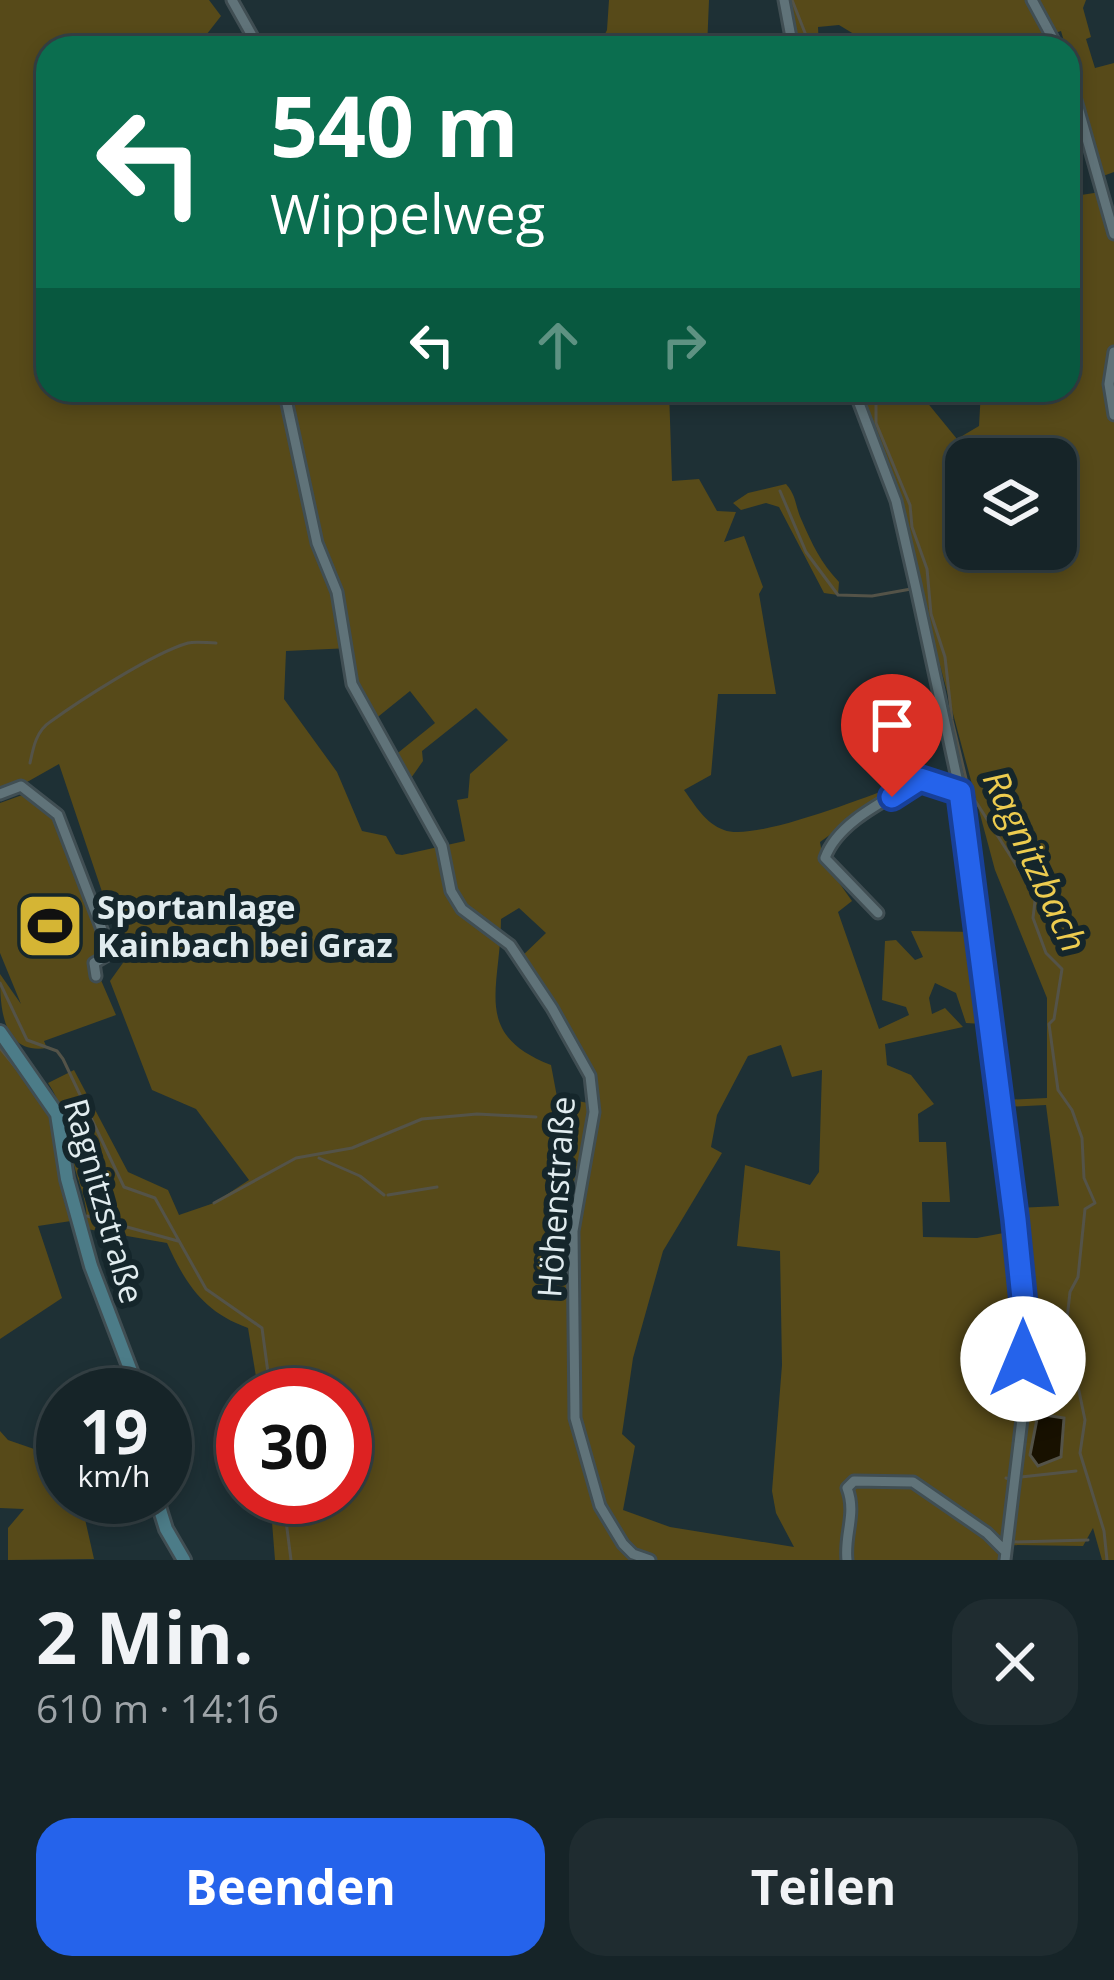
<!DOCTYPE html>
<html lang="de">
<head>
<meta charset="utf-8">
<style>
  :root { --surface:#162428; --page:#1f2c30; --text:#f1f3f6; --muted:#9ea4a8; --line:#354145; --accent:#2563eb }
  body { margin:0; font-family:"Open Sans",sans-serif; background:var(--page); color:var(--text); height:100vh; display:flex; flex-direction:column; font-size:45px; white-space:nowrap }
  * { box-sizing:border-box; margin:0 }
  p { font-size:39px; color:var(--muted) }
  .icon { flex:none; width:66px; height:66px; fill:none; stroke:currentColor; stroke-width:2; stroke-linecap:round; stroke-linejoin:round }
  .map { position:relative; height:1560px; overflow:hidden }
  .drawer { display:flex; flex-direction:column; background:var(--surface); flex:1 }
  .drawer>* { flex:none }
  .hud { position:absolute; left:36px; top:36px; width:1044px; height:366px; border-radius:36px; box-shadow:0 6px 18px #0003,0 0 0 3px var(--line); background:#0b6e4f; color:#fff; overflow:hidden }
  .tools { position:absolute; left:945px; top:438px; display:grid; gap:24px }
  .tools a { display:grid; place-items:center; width:132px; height:132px; border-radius:24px; background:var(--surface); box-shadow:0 6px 18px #0003,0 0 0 3px var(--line); font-size:60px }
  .speed { position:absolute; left:36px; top:1368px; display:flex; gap:24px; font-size:60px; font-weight:700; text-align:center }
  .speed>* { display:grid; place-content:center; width:156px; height:156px; border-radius:50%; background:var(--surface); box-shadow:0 6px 18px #0003,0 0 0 3px var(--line); line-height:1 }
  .speed small { font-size:30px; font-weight:400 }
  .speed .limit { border:18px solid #d22; background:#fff; color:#111 }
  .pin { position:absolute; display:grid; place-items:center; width:102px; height:102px; color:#fff; margin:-123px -51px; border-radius:50% 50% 50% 0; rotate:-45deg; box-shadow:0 0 12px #0007 }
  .pin .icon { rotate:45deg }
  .me { position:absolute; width:132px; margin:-66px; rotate:0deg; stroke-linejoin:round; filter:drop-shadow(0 0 9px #0008) }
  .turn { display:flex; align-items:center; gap:42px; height:252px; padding:0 36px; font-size:54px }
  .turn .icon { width:156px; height:156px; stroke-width:2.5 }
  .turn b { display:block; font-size:84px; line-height:102px }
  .lanes { display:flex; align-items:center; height:114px; padding:0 36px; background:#0003; justify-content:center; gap:60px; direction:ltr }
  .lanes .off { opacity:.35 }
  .round { display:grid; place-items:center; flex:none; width:126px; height:126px; border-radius:36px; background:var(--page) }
  .overview { display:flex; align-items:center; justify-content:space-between; height:204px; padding:0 36px }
  h1 { font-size:72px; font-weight:700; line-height:90px }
  .primary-button { display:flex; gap:24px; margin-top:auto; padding:24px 36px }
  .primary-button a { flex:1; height:138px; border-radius:36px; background:var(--accent); color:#fff; font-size:48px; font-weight:700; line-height:138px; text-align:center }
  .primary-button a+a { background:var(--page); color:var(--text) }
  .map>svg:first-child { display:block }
  .green { fill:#574a19; fill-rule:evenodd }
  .water { fill:#181100; stroke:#545348; stroke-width:3 }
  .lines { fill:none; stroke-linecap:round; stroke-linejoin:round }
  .stream { stroke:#545348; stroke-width:3 }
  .minor-casing { stroke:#404e53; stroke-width:15 }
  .secondary-casing { stroke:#404e53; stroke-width:18 }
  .minor { stroke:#607379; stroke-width:9 }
  .secondary { stroke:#4c7c88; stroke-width:12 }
  .route-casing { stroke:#184099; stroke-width:30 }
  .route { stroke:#2563eb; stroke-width:21 }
  .labels { text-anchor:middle; stroke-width:12; stroke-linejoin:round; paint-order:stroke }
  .poi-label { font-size:33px; font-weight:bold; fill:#e1ecef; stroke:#15262b; text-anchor:start }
  .street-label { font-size:33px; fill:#e1ecef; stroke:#15262b }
  .water-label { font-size:36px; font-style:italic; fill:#edcc4f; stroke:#15262b }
</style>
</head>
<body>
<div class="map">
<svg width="1114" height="1560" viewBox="0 0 1114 1560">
  <rect width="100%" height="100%" fill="#1e3035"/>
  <!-- green -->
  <path class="green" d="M0 0H209L221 16 196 48H48V390H669L672 481 699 479 717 511 736 512 724 542 744 536 763 587 759 594 776 694H718L711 775 684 790C695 805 705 823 724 830 754 842 865 797 899 785L820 842 823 860 852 901 838 912 879 1029 909 1015 906 1007 882 1000 885 941 896 940 915 960 923 957 911 931 977 932 983 979 998 980 999 1025 966 1023 956 993 935 983 929 998 932 1014 945 1008 963 1027 885 1044 887 1065 911 1075 934 1104 918 1114 919 1142H946L950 1202H922L923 1237 977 1238 1019 1230 1017 1208 1059 1206 1046 1105 1005 1107 1004 1100 1047 1098V998L995 870 916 576 898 487 855 390H917L957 439 979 426 981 390H1068V197L1107 191 1114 219V1560H1102L1093 1528 1083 1546 1007 1545 1028 1391 1019 1389 1000 1560H275L270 1497H345V1395H259L248 1328C204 1312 186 1285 167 1243L87 1229C88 1195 77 1185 72 1155 67 1126 64 1108 48 1083L74 1070 128 1172 168 1190 179 1215 214 1203 249 1180 196 1109 152 1090 110 981 125 960 59 764 20 786 17 782 0 788ZM966 459H1056V549H966ZM351 648 356 682 374 720 410 691 435 723 394 756 409 781 423 761 422 751 476 708 508 740 470 774 468 798 457 800 465 841 402 855 396 854 386 836 362 831 337 772 284 699 286 651ZM519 908 546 933 519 959 585 1080 588 1103 557 1097 551 1065C471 1034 501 989 501 919ZM781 1045 792 1077 822 1070 819 1172 810 1185 745 1165 737 1246 780 1251 782 1365 772 1491 776 1513 794 1547 670 1527 623 1510 635 1446 622 1434 633 1358 663 1251 722 1153 711 1147 717 1115 748 1056Z
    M609 0H709L707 48H598L607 30Z
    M786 0H1086L1083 8 1091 37 1086 39 1095 68 1114 63V172L1103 176 1061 31 1011 48H877L839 25 818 27 819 48H789Z
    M786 484C797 496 795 507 802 521 812 544 821 563 839 582L838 595 824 593 779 507 766 503 741 510 733 503 748 493Z
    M25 794 58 815 111 953 94 964 116 1015 44 1041 47 1048C2 1055 0 1007 0 974L21 1004 0 953V803Z
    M0 1040C22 1068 55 1100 58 1137 61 1175 56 1182 71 1221L38 1226 62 1298 0 1339Z
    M0 1431 8 1440 63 1459V1497H80L94 1559 8 1560V1528L24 1509 0 1508Z"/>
  <!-- water -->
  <path class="water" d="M1038 1414 1064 1418 1061 1457 1038 1466 1030 1455Z"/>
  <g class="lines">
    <!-- stream -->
    <path class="stream" d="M792 0 811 48
      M876 390V423L910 505 912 527 927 569 931 614 945 657 952 720 969 791 1022 874 1035 901 1033 918 1046 953 1062 969 1054 1019 1049 1024 1058 1090 1072 1110 1082 1138 1084 1178 1095 1203 1085 1209 1078 1277 1070 1292 1066 1328 1085 1420 1080 1453 1104 1531 1107 1560
      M780 491 806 552 838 595 872 596 911 589
      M30 763C33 749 36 731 50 722 79 701 153 653 188 643 196 641 207 643 216 643
      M0 983 27 1040 57 1051 63 1059 124 1187 155 1198 206 1289 262 1328 271 1395
      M0 1048 29 1084
      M319 1158 360 1176 384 1195
      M388 1195 437 1187
      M214 1203 296 1158 352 1148 422 1119 477 1114 536 1117
      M87 1216 178 1241
      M1021 1477 1076 1471
      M1006 1478 1009 1479
      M283 1497 291 1560
      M1012 1542 1088 1540"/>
    <defs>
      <path id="minor" d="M232 0 259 48
        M784 0 793 48
        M1032 0 1058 48
        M1068 72 1114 234
        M1114 352 1109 384 1114 415
        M284 390 317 543 337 592 352 684 442 846 451 891 462 909 510 945 552 1008 590 1076 594 1112 573 1231 575 1418 600 1506 623 1544 633 1554 650 1560
        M854 390 896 501 915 584 960 792 985 978 1024 1309 1022 1419 1005 1560
        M0 794 21 786 58 815 111 953 94 963 96 976
        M878 913 825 858C838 821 889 799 920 780L960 792
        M847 1560C844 1534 857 1514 847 1488L854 1481 913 1482 987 1533 1006 1552"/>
      <path id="secondary" d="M0 1032 57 1114 67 1179 91 1266 140 1395
        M156 1497 166 1529 184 1560"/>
    </defs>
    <!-- minor casing -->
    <use href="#minor" class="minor-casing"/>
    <!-- secondary casing -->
    <use href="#secondary" class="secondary-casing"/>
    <!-- minor -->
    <use href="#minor" class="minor"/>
    <!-- secondary -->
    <use href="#secondary" class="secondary"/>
  </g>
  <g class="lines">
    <defs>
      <path id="route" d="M892 797 920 779 960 792 1015 1219 1024 1309 1023 1359"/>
    </defs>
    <!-- route casing -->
    <use href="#route" class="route-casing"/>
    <!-- route -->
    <use href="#route" class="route"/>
  </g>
  <!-- icons -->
  <defs>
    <symbol id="stadium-square" viewBox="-11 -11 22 22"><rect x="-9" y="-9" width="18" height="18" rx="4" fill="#d5b534" stroke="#15262b"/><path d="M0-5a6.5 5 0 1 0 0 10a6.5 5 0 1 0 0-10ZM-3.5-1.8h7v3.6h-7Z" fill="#111"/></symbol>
  </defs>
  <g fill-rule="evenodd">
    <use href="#stadium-square" x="12" y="888" width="76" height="76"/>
  </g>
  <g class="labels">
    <!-- poi labels -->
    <g class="poi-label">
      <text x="97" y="919">Sportanlage<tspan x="97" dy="38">Kainbach bei Graz</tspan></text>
    </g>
    <!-- street labels -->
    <g class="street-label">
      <text transform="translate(556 1197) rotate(-86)" y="12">Höhenstraße</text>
      <text transform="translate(104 1201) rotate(74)" y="12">Ragnitzstraße</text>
    </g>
    <!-- water labels -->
    <g class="water-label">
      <text transform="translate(1035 861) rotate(65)" y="13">Ragnitzbach</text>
    </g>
  </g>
</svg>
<div class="tools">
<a><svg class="icon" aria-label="layers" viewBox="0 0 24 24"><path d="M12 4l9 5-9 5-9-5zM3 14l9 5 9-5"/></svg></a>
</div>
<div class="speed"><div>19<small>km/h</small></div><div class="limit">30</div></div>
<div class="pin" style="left:892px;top:797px;background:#d93025"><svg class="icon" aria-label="arrive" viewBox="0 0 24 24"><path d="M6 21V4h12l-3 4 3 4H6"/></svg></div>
<svg class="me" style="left:1023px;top:1359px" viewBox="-20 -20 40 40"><circle r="19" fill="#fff"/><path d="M0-13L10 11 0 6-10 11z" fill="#2563eb"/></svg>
<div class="hud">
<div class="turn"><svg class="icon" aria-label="left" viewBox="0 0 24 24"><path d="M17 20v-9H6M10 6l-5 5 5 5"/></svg><div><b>540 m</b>Wippelweg</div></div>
<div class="lanes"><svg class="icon" aria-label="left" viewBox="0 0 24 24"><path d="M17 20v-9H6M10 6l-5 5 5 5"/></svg><svg class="icon off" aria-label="ahead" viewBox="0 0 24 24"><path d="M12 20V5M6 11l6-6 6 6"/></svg><svg class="icon off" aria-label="right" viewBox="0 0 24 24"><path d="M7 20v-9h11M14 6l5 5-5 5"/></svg></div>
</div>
</div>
<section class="drawer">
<div class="overview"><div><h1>2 Min.</h1><p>610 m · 14:16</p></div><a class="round"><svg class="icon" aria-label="close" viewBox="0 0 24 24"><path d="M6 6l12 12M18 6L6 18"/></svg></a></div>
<div class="primary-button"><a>Beenden</a><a>Teilen</a></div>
</section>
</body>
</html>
